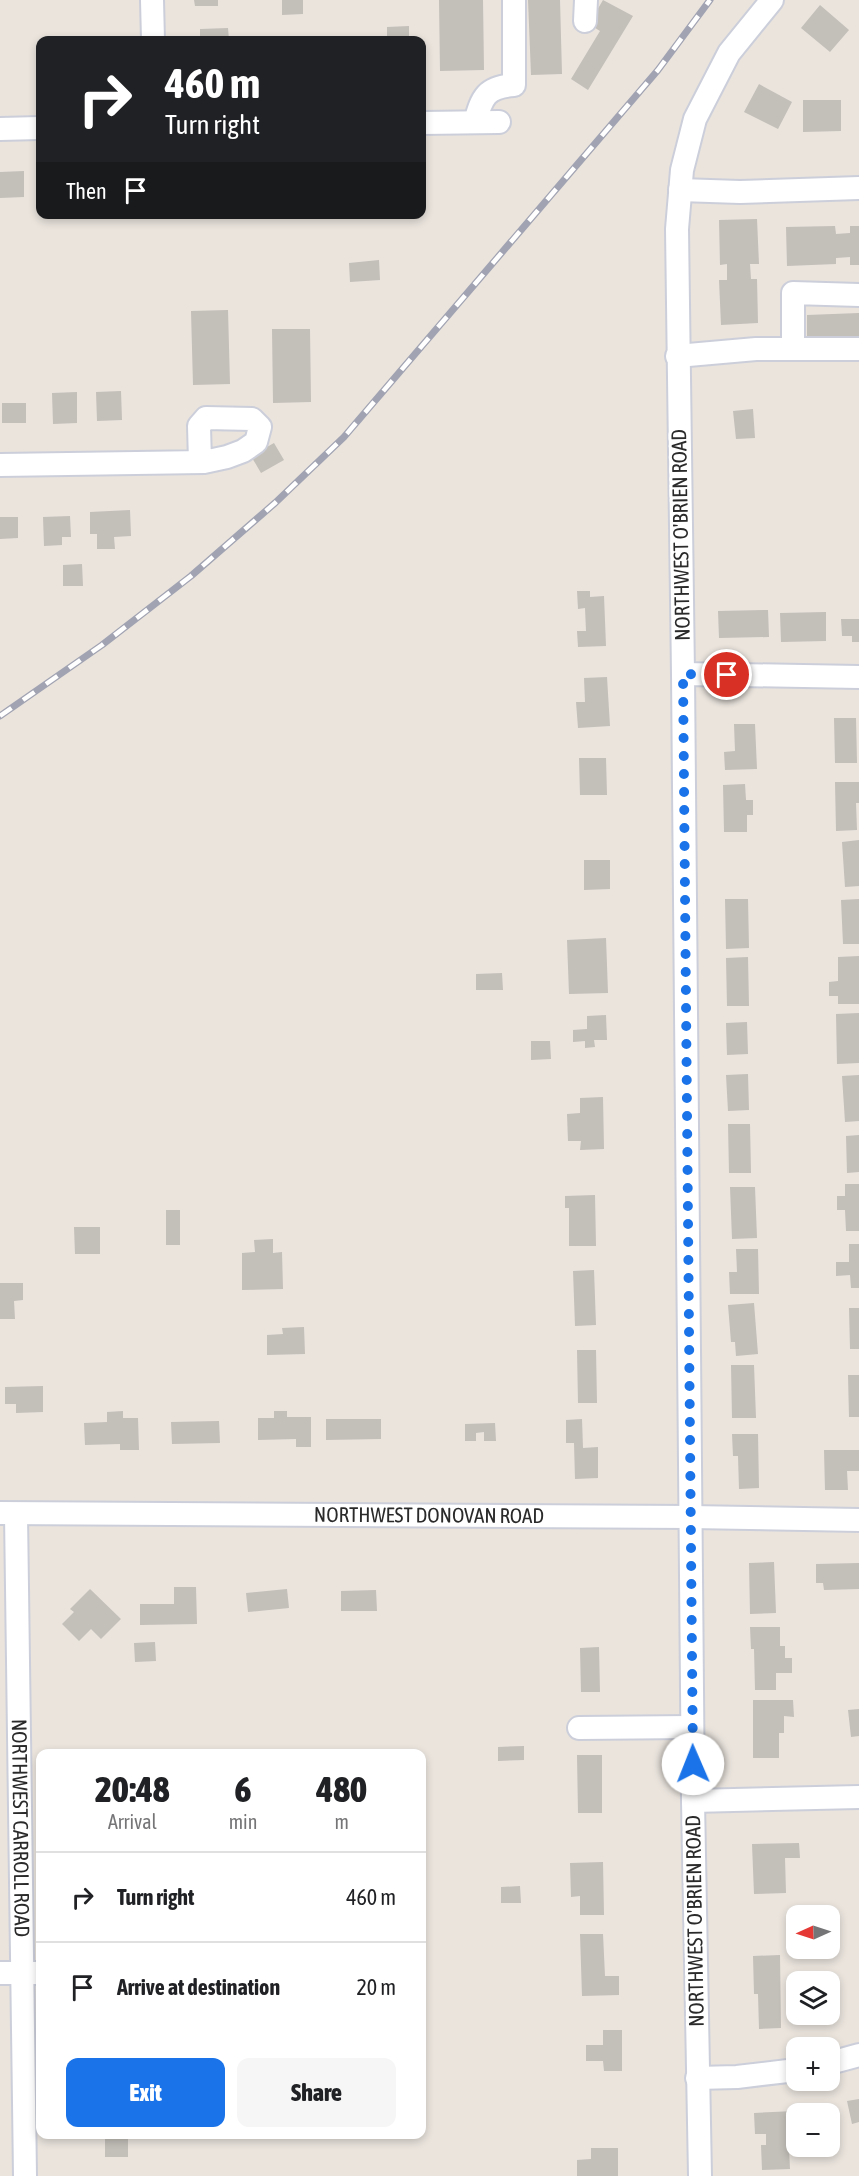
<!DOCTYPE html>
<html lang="en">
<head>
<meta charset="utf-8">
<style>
  :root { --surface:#fff; --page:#f6f6f6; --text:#202124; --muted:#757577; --line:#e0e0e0; --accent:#1a73e8 }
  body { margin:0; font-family:"Asap Condensed",sans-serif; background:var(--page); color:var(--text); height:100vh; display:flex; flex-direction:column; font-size:22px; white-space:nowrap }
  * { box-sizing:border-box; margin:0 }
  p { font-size:20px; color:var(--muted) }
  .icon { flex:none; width:33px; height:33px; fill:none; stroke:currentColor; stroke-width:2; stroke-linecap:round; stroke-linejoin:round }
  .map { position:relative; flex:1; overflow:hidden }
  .details { position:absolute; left:36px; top:1749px; width:390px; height:390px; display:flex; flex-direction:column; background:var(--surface); border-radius:12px; box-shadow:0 3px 9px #0003 }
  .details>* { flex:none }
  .top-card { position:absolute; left:36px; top:36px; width:390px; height:183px; border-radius:12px; box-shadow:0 3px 9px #0003; background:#202124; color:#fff; overflow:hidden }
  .needle { width:39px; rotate:267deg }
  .tools { position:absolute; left:786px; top:1905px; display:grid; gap:12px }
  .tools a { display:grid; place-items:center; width:54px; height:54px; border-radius:12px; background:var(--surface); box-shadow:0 3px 9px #0003; font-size:30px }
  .pin { position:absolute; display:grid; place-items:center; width:51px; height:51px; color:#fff; margin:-26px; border:3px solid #fff; border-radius:50%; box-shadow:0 2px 6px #0007 }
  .me { position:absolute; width:66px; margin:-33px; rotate:359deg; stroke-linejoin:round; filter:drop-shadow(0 0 4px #0008) }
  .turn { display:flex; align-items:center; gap:21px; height:126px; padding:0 30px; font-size:27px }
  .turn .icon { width:78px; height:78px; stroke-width:2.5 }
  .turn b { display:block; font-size:42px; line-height:51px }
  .then { display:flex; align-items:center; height:57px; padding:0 30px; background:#0003; gap:12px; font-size:22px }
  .eta { display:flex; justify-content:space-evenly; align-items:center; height:102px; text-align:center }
  .eta b { font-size:36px; font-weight:800; line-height:42px }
  .action { display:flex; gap:12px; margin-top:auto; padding:12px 30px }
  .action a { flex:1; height:69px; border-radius:12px; background:var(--accent); color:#fff; font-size:24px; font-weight:800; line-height:69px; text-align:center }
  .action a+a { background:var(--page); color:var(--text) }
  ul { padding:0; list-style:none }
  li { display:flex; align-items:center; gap:18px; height:90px; padding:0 30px; border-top:2px solid var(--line) }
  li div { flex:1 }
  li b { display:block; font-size:22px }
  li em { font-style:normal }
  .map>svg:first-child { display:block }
  .building { fill:#c3bfb9 }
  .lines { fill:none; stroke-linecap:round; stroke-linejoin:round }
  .minor-casing { stroke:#cccfda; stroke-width:26 }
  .minor { stroke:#fff; stroke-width:22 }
  .rail-casing { stroke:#a1a3b2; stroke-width:7 }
  .rail { stroke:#fff; stroke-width:4.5; stroke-dasharray:14; stroke-linecap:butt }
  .route { stroke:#1a73e8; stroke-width:10; stroke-dasharray:0 18 }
  .labels { text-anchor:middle; stroke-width:6; stroke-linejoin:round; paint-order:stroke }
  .street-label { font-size:21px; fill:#2a2a2a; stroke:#fff }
</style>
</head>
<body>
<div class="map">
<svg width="859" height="2176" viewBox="0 0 859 2176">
  <rect width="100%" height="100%" fill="#eae4dd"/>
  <!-- building -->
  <path class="building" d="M194 0H218V6H195Z
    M282 0H303V14L282 15Z
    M439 0H483L484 70 440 71Z
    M528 0H560L562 74 531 75Z
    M603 0 633 16 588 90 571 79 600 31 589 24Z
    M820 5 849 30 830 52 801 28Z
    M409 26V40H387V27Z
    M228 28 229 40H200V29Z
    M759 84 792 102 778 129 744 112Z
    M803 100H841V131L803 132Z
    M24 171V197L0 198V172Z
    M757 219 759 264H750L751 279H757L758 323 721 325 719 280H727V264L720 265 719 220Z
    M835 226 836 234 850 233V226H859V265H850V257L836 258V264L787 266 786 227Z
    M379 260 380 280 350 282 349 263Z
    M228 310 230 384 193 385 191 311Z
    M859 313V343L807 345V315Z
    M272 329H310L311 402 273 403Z
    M121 391 122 420 97 421 96 392Z
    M77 392V423L53 424 52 393Z
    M2 403H26V423H2Z
    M753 409 755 438 736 439 733 411Z
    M274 443 284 460 261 473 251 456Z
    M130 510 131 536 114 537 115 549H97V534H90V512Z
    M70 516 71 537H62V545L44 546 43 517Z
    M0 517H18V538L0 539Z
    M82 564 83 586H63V565Z
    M577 591H590V597L604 596 606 646 578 647 577 631H586L585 608 578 609Z
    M768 610 769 637 719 638 718 611Z
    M826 612V641L781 642 780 613Z
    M841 619H859V642H852V636H842Z
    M607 677 610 726 578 728 576 702H585L584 678Z
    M834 718H856L857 763H835Z
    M734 724H755L757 769 725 770 724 752 735 751Z
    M579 758H606L607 795H580Z
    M835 782H859V803H856L857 830 836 831Z
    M745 784 746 800H753V815H747V832H724L723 785Z
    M859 840V886L845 887 842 842Z
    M584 860H610V889L584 890Z
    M725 899H748L749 948 726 949Z
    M859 899V944H843L841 900Z
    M606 938 608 993 569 994 567 940Z
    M859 956V1004H838V996H829V982L838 981V957Z
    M748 957 749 1006H727L726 958Z
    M502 973 503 990H476V974Z
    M859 1013V1063L837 1064 836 1014Z
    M606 1015 607 1040H594L595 1047 585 1048V1041L573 1042V1030L587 1029V1016Z
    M747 1022 748 1054 727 1055 726 1023Z
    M531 1041H550L551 1059 531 1060Z
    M748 1074 749 1110 728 1111 726 1075Z
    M859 1075V1121L845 1122 842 1076Z
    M603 1097 604 1149 580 1150 581 1141H568L567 1114 580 1113V1098Z
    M728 1124H750L751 1173H729Z
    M859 1135V1172L847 1173 846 1136Z
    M845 1184H859V1231H846L845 1210H837V1196H845Z
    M730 1187H755L757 1238 732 1239Z
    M595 1195 596 1246H569V1208H565V1196Z
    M166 1210H180V1245H166Z
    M74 1227H100V1254H75Z
    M273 1239V1253L282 1252 283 1289 242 1290V1253L255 1252 254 1240Z
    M849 1244H859V1288H851L850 1275 836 1276V1262H849Z
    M736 1249H758L759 1294H730L729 1272H737Z
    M594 1270 596 1325 575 1326 573 1271Z
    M0 1283H23V1300L14 1301 15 1319H0Z
    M754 1303 758 1354 736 1356 735 1342H731L728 1305Z
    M849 1308H859V1349H850Z
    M304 1327 305 1354 267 1355V1335L283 1334 282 1328Z
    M577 1350H596L597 1403H578Z
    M731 1365H754L756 1418H732Z
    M848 1375H859V1417H849Z
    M43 1386V1412L16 1413V1404H5V1387Z
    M123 1411V1418H138L139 1450H120V1444L85 1445 84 1423 107 1422V1412Z
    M274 1411H287V1417H311V1447H296V1439L258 1440V1418H274Z
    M326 1419H381V1439L326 1440Z
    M582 1419 583 1448 598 1447V1478L575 1479 574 1443H566V1420Z
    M219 1421 220 1443 172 1444 171 1422Z
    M495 1423 496 1441H484V1432L476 1433V1441H465V1424Z
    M732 1434H758L759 1488 739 1489 738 1456H733Z
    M824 1450H859V1471H847L848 1490H825Z
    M774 1562 776 1613 750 1614 749 1563Z
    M859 1563V1589L824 1590 823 1583H816V1564Z
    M174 1587H196L197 1624 140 1625V1604H174Z
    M90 1589 121 1619 101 1639 91 1629 79 1641 62 1624 74 1612 70 1609Z
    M287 1589 289 1608 248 1612 246 1593Z
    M376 1590 377 1611H341V1591Z
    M750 1627H780V1646H785V1658H792V1673H776V1690H755L754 1649H751Z
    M155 1642 156 1661 135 1662 134 1643Z
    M599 1647 600 1692H581L580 1648Z
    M753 1700H793L794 1717 784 1716V1733H779V1758H753Z
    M859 1709V1736L851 1737 848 1710Z
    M524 1746V1760L498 1761V1747Z
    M577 1755H602V1813H578Z
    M799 1843 800 1858H785L786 1893 754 1894 752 1844Z
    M603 1862 604 1915H580V1896L571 1897 570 1863Z
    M520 1886 521 1903H501V1887Z
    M580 1934H603L605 1976H619V1995L582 1996Z
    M780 1955 781 2028 759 2029 758 1994H754L753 1956Z
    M603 2030H622V2071H604L603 2061H586V2045H603Z
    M859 2099V2122L852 2124 847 2101Z
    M795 2111 796 2148 789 2149 790 2169 762 2170 761 2145H766V2134H755L754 2113Z
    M105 2134H128V2157H105Z
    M591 2148H618V2176H577V2160L591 2159Z"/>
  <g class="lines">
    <defs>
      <g id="minor">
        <path d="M152 0 153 40"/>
        <path d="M585 21 586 0"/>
        <path d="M475 122C482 97 486 87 514 85V0"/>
        <path d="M422 123 499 122"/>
        <path d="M0 129 40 128"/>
        <path d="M680 190 740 192 859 188"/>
        <path d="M793 349V293L859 295"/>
        <path d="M677 356 756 349H859"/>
        <path d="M0 465 204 462 227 457 243 451 256 442 260 427 252 419 206 418 199 426 200 462"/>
        <path d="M683 674 859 677"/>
        <path id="s1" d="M0 1513 691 1517 859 1520"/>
        <path id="s2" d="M16 1514 25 2176"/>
        <path d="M579 1728 692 1727"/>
        <path d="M693 1801 859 1797"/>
        <path d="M0 1973H40"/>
        <path d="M830 2063 859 2055"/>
        <path d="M697 2078 737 2077 796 2070"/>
        <path d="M700 2176 693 1801 683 674 677 229 682 170 695 119 729 53 772 0"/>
      </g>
    </defs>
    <!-- minor casing -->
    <use href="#minor" class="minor-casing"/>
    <!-- minor -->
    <use href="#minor" class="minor"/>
    <defs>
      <path id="rail" d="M0 716 102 645 191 576 275 503 344 437 658 70 710 0"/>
    </defs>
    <!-- rail casing -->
    <use href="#rail" class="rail-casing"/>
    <!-- rail -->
    <use href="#rail" class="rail"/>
  </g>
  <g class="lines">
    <!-- route -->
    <path class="route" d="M693 1764 683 674 727 675"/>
  </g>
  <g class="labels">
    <!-- street labels -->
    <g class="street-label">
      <text transform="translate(681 535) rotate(-91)" y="7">NORTHWEST O'BRIEN ROAD</text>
      <text dy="7" stroke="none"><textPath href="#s1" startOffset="429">NORTHWEST DONOVAN ROAD</textPath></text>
      <text dy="7" stroke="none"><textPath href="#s2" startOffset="314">NORTHWEST CARROLL ROAD</textPath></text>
      <text transform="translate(695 1921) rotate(-91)" y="7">NORTHWEST O'BRIEN ROAD</text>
    </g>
  </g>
</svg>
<div class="tools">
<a><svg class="needle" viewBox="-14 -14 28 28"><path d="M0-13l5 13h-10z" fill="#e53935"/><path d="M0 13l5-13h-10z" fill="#757577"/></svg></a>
<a><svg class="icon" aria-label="layers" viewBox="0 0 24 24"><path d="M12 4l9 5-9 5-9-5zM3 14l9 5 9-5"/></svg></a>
<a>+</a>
<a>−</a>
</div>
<div class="pin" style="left:727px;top:675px;background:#d93025"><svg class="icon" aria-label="arrive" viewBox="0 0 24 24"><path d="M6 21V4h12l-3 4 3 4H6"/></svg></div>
<svg class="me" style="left:693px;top:1764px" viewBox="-20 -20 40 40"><circle r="19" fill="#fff"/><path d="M0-13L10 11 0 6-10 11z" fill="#1a73e8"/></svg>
<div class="top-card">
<div class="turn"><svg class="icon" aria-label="right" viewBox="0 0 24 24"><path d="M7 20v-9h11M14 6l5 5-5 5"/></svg><div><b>460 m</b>Turn right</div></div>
<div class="then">Then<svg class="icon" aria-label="arrive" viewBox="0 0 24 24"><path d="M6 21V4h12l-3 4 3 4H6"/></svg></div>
</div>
<section class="details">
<div class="eta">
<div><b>20:48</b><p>Arrival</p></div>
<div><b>6</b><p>min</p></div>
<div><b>480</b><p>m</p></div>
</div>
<ul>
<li><svg class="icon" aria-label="right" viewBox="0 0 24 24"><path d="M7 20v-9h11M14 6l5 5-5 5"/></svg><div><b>Turn right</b></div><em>460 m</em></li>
<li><svg class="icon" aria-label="arrive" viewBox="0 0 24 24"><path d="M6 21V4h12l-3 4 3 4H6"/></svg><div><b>Arrive at destination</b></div><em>20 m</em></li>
</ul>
<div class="action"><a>Exit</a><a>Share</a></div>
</section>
</div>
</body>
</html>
